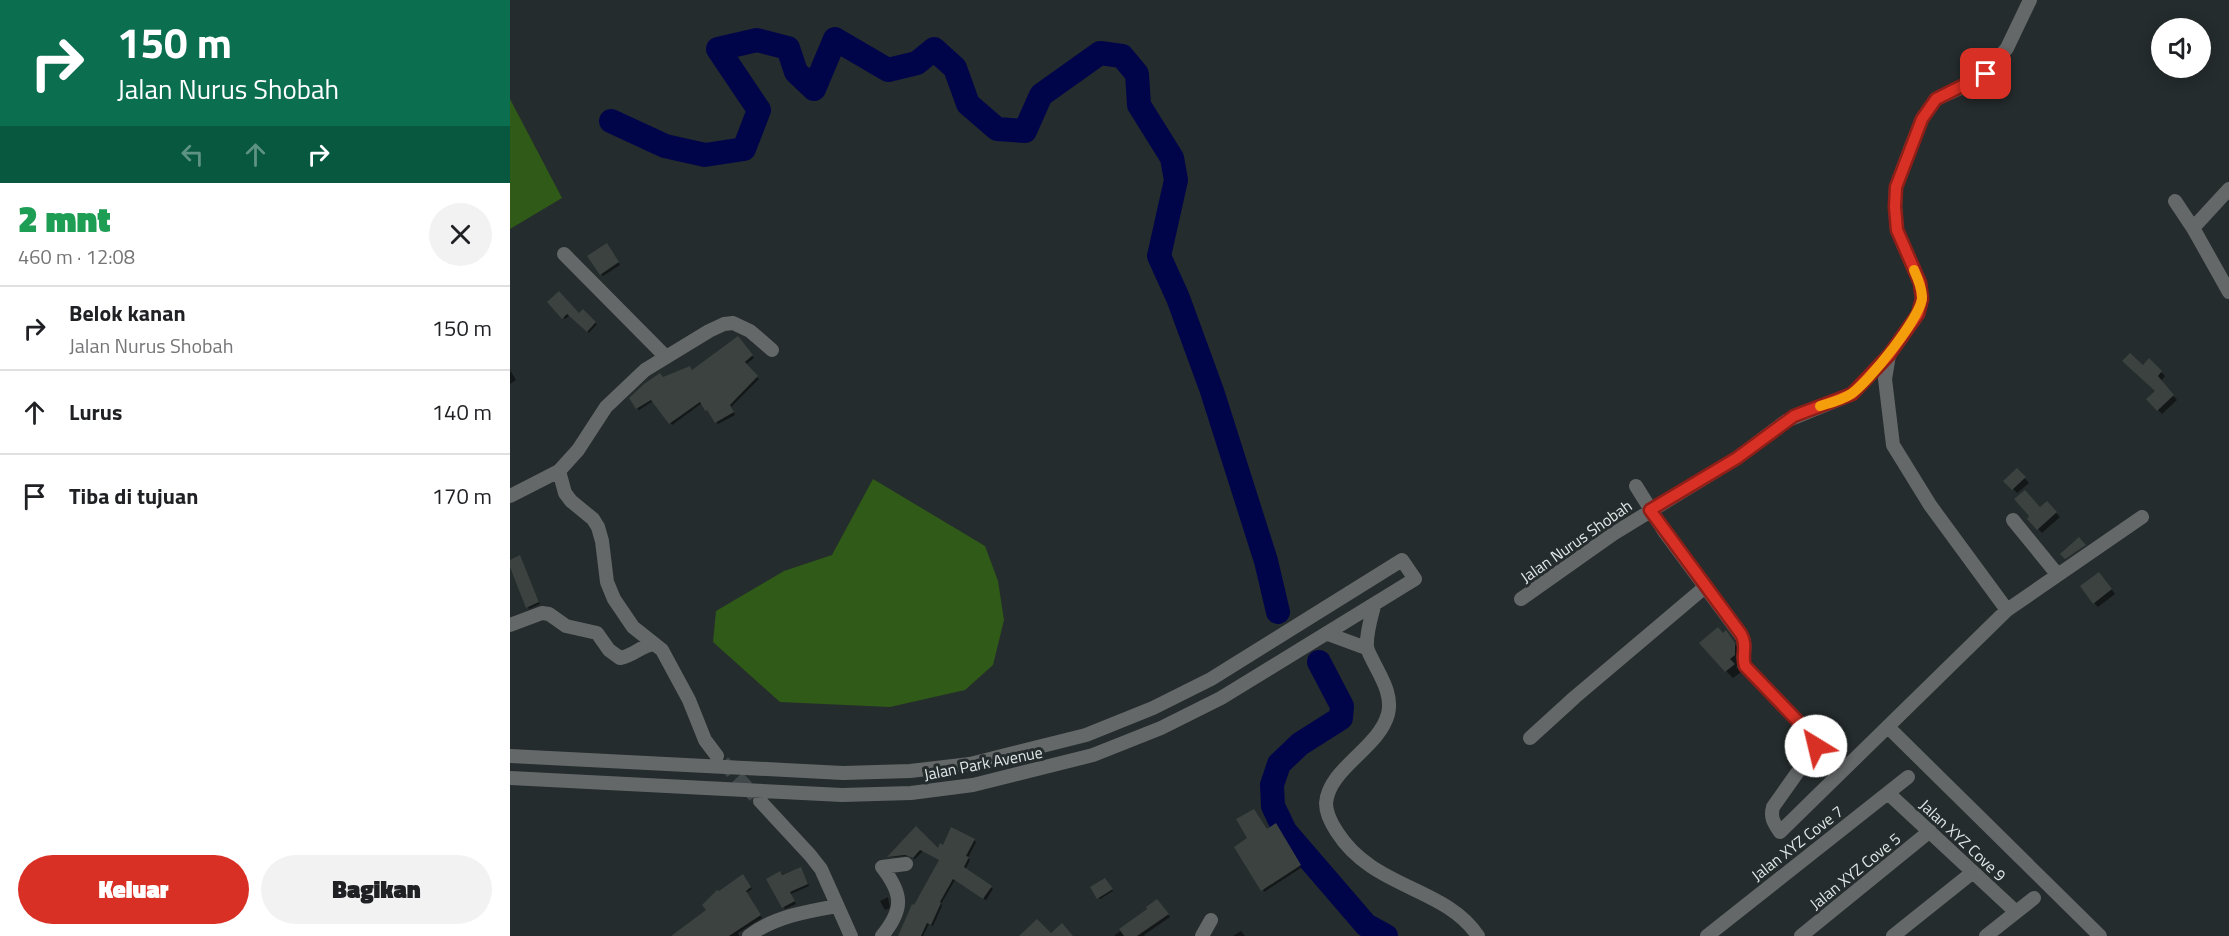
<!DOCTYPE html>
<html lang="id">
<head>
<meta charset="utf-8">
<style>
  :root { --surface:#fff; --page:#f2f2f2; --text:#202124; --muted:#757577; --line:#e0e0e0; --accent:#d93025 }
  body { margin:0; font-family:"Titillium Web",sans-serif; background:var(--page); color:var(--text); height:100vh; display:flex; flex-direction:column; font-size:22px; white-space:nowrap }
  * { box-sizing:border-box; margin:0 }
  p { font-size:20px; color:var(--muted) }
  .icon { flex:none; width:33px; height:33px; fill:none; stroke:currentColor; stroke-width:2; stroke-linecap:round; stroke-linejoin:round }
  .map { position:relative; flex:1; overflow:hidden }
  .details { display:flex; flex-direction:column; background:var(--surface); width:510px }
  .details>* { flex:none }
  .hud { background:#0b6e4f; color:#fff; overflow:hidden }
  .tools { position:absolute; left:1641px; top:18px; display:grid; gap:12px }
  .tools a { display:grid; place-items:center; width:60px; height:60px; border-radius:50%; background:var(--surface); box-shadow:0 3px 15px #0003; font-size:30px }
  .pin { position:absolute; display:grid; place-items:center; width:51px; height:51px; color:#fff; margin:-26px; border-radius:12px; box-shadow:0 3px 9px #0006 }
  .me { position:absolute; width:66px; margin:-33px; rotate:324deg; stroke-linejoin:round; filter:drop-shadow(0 0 4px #0008) }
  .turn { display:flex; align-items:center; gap:21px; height:126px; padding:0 18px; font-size:27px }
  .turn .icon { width:78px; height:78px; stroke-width:2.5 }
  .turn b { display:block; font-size:42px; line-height:51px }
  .lanes { display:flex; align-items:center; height:57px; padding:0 18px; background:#0003; justify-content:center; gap:30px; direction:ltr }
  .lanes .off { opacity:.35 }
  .round { display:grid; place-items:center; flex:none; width:63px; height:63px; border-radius:32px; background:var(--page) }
  .summary { display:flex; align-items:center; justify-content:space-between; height:102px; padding:0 18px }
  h1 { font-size:36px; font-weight:800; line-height:45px; color:#1e9e55 }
  .action { display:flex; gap:12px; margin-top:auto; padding:12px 18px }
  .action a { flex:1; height:69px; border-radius:36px; background:var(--accent); color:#fff; font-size:24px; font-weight:800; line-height:69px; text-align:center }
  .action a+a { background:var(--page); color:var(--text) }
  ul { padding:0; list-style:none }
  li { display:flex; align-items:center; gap:18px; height:84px; padding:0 18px; border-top:2px solid var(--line) }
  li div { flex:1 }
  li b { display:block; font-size:22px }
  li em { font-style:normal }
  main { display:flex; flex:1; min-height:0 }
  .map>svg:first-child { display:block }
  .green { fill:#305a17 }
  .shadow { fill:#0007 }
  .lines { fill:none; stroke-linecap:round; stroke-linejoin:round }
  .river { stroke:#00054a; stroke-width:24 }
  .building { fill:#3b423f }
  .minor-tunnel { stroke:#414849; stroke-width:14; stroke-dasharray:14 7; stroke-linecap:butt }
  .minor { stroke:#656869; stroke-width:14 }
  .route-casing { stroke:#8d1f18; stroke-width:15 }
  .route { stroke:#d93025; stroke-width:10 }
  .slow { stroke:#f59e0b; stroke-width:10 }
  .labels { text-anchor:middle; stroke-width:6; stroke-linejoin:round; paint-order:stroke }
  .street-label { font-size:16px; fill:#e2e7e7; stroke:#252c2d }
</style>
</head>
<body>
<main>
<section class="details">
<div class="hud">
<div class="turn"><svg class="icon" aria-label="right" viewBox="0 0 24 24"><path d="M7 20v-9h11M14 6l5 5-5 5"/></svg><div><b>150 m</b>Jalan Nurus Shobah</div></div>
<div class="lanes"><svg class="icon off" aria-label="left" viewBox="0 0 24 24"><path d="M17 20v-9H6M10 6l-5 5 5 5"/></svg><svg class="icon off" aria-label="ahead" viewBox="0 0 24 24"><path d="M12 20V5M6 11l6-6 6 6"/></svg><svg class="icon" aria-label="right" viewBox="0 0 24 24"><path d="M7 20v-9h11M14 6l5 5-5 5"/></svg></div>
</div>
<div class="summary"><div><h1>2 mnt</h1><p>460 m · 12:08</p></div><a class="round"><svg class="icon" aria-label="close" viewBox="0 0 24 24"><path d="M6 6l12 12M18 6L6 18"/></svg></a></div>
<ul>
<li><svg class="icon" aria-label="right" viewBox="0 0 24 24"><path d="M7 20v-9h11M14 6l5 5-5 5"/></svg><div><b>Belok kanan</b><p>Jalan Nurus Shobah</p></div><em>150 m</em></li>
<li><svg class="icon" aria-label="ahead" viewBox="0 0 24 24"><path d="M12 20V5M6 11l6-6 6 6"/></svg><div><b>Lurus</b></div><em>140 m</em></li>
<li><svg class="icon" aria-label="arrive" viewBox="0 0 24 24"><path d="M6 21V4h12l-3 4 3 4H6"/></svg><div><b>Tiba di tujuan</b></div><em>170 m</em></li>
</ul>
<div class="action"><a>Keluar</a><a>Bagikan</a></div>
</section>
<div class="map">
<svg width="1719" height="936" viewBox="0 0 1719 936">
  <rect width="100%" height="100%" fill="#252c2d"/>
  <!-- green -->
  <path class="green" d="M0 99 52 198 0 229Z
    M363 479 475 546 488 581 494 620 483 665 455 690 380 707 270 702 203 642 206 611 274 571 322 555Z"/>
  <!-- shadow -->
  <path class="shadow" d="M98 247 110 265 93 276 79 257Z
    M39 302 69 315 73 311 87 324 79 333 60 315 55 319Z
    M228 338 244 358 235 365 249 379 221 407 225 415 208 424 192 403 162 425 143 401 129 410 127 408 153 379 182 372Z
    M1639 360 1655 376 1651 381 1667 400 1652 414 1638 399 1647 391 1633 367Z
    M0 370 6 380 0 384Z
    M1507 470 1519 483 1507 493 1496 481Z
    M1537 503 1550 517 1532 533 1519 519Z
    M11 559 30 604 19 609 0 566V562Z
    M1593 578 1605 594 1588 607 1584 603Z
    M1216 632 1232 654V662L1226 667 1231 672 1223 678 1216 671 1214 634Z
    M768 826 791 868 754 892 739 838Z
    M406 828 429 850 464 840 466 842 458 858 460 860 455 870 483 889 476 900 445 880 431 904 432 906 423 926 419 924 413 936H393L405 907 431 860 413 851 405 859 398 856 379 857Z
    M291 868 299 886 281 894 286 904 275 909 258 879Z
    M235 878 242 889 236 893 252 918 228 933 229 936H172L198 910 209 893Z
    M597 881 603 891 590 899 588 898Z
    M378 897 380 908 375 910 370 901Z
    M647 901 660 917 634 935 635 936H604Z
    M731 931 735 936H723Z"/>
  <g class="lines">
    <!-- river -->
    <path class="river" d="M101 121 155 146 195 155 234 149 249 110 208 49 247 40 278 48 286 72 304 89 325 39 378 70 407 63 424 49 445 68 458 104 487 129 515 131 531 95 590 53 612 56 627 74 629 105 662 158 666 180 649 256 668 298 702 391 756 561 768 612
      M809 662 832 706 831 718 790 744 769 764 762 785 763 806 775 831 856 925 876 936"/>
  </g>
  <!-- building -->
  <path class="building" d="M97 243 109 262 90 275 77 256Z
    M49 291 69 313 73 309 86 322 77 332 57 314 52 319 37 302Z
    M228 336 243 355 235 362 248 376 220 405 224 412 205 423 197 410 195 411 190 402 159 424 141 400 126 409 119 398 134 384 150 373 153 377 180 366 182 370Z
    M1620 353 1633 365 1639 358 1652 371 1648 376 1664 395 1647 411 1636 399 1645 391 1612 361Z
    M1507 468 1516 477 1502 490 1493 481Z
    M1515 490 1530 507 1537 501 1547 512 1527 530 1517 519 1519 516 1504 499Z
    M1569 537 1576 545 1555 559 1550 554Z
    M10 555 29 602 16 608 0 567V560Z
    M1589 572 1602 589 1583 604 1570 586Z
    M1208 627 1213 633 1216 630 1225 643V655L1220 659 1225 664 1215 672 1189 643Z
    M744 809 757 829 766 823 791 865 751 891 724 847 737 838 726 819Z
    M406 826 428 848 430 843 433 845 441 827 465 839 456 856 459 857 454 867 482 886 473 899 443 879 430 902 431 903 421 925 417 923 411 936H388L402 904 404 905 429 860 410 850 403 858 395 855 377 857Z
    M291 867 298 884 280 892 285 901 272 908 256 879 270 871 272 875Z
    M233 874 241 887 236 891 251 915 219 936H161L196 910 192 905 207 890 209 891Z
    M595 878 603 889 587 899 580 887Z
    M647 899 659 914 627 936H614L609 929 637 909 636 907Z
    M527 919 541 933 552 923 563 936H509Z"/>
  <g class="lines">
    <!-- minor-tunnel -->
    <path class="minor-tunnel" d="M213 762 245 796"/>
    <!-- minor -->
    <path class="minor" d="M1665 201 1683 228 1719 292
      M1683 228 1719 189
      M54 254 156 357
      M49 471 55 493 61 501 83 519 88 527 92 541 97 582 104 599 123 627 152 650 179 700 195 740 207 756
      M1126 486 1154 531 1233 638C1237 648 1231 657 1235 666L1303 737 1306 746 1304 749 1263 807C1260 818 1264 823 1270 832L1497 610 1632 517
      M0 496 49 471 68 450 96 407 135 370 199 331 214 324 223 323 240 331 262 350
      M1503 520 1547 574
      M1011 599 1103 534 1227 458 1276 421 1342 394 1379 355
      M864 606C861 618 856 634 857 646 857 650 860 655 862 659 870 676 883 694 878 714 869 748 819 768 816 803 816 814 821 823 827 832 863 889 936 887 968 936
      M1497 610 1420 505 1383 445 1375 379 1379 355 1408 314 1412 299 1410 283 1387 230 1385 207 1386 187 1402 144 1412 119 1426 99 1457 85 1476 74 1497 48 1520 0
      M0 625 32 613 39 614 56 626 87 633 99 650 110 658C123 656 131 646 143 644
      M818 634 856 648
      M1378 727 1590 936
      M1020 738 1065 697 1195 587
      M0 756 333 773 400 771 460 764 576 735 643 708 701 679 892 560 905 579 711 698 651 728 583 755 463 785 401 793 332 795 0 778
      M1378 793 1506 912
      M250 801 300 855 311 869 341 936
      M239 936C263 917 298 911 327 906
      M372 936C394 909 393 894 372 867L396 864
      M692 936 701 920
      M1197 936 1398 777
      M1291 936 1420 831
      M1383 936 1463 872
      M1476 936 1524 898"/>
  </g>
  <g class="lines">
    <defs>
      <path id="route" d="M1306 746 1303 737 1235 666C1231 655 1238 646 1231 634L1140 510 1227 458 1284 416 1342 394 1379 355 1408 314 1412 299 1410 283 1387 230 1385 207 1386 187 1412 119 1426 99 1476 74"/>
    </defs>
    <!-- route casing -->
    <use href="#route" class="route-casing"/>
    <!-- route -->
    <use href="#route" class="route"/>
    <!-- slow -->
    <path class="slow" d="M1310 406C1320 403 1332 400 1341 394 1357 384 1413 315 1412 297 1412 288 1408 279 1404 270"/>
  </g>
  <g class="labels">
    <!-- street labels -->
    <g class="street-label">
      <text transform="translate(1066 541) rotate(-35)" y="6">Jalan Nurus Shobah</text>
      <text transform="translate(473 763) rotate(-11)" y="6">Jalan Park Avenue</text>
      <text transform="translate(1453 840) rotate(43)" y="6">Jalan XYZ Cove 9</text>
      <text transform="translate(1287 843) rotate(-38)" y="6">Jalan XYZ Cove 7</text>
      <text transform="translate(1345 871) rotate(-39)" y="6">Jalan XYZ Cove 5</text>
    </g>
  </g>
</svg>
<div class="tools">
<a><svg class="icon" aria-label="sound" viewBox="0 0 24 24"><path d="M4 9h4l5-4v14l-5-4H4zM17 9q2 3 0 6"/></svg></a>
</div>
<div class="pin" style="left:1476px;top:74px;background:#d93025"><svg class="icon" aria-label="arrive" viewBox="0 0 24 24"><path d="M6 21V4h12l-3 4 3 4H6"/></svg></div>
<svg class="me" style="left:1306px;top:746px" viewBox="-20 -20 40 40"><circle r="19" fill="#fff"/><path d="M0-13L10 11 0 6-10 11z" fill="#d93025"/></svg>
</div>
</main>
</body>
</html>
